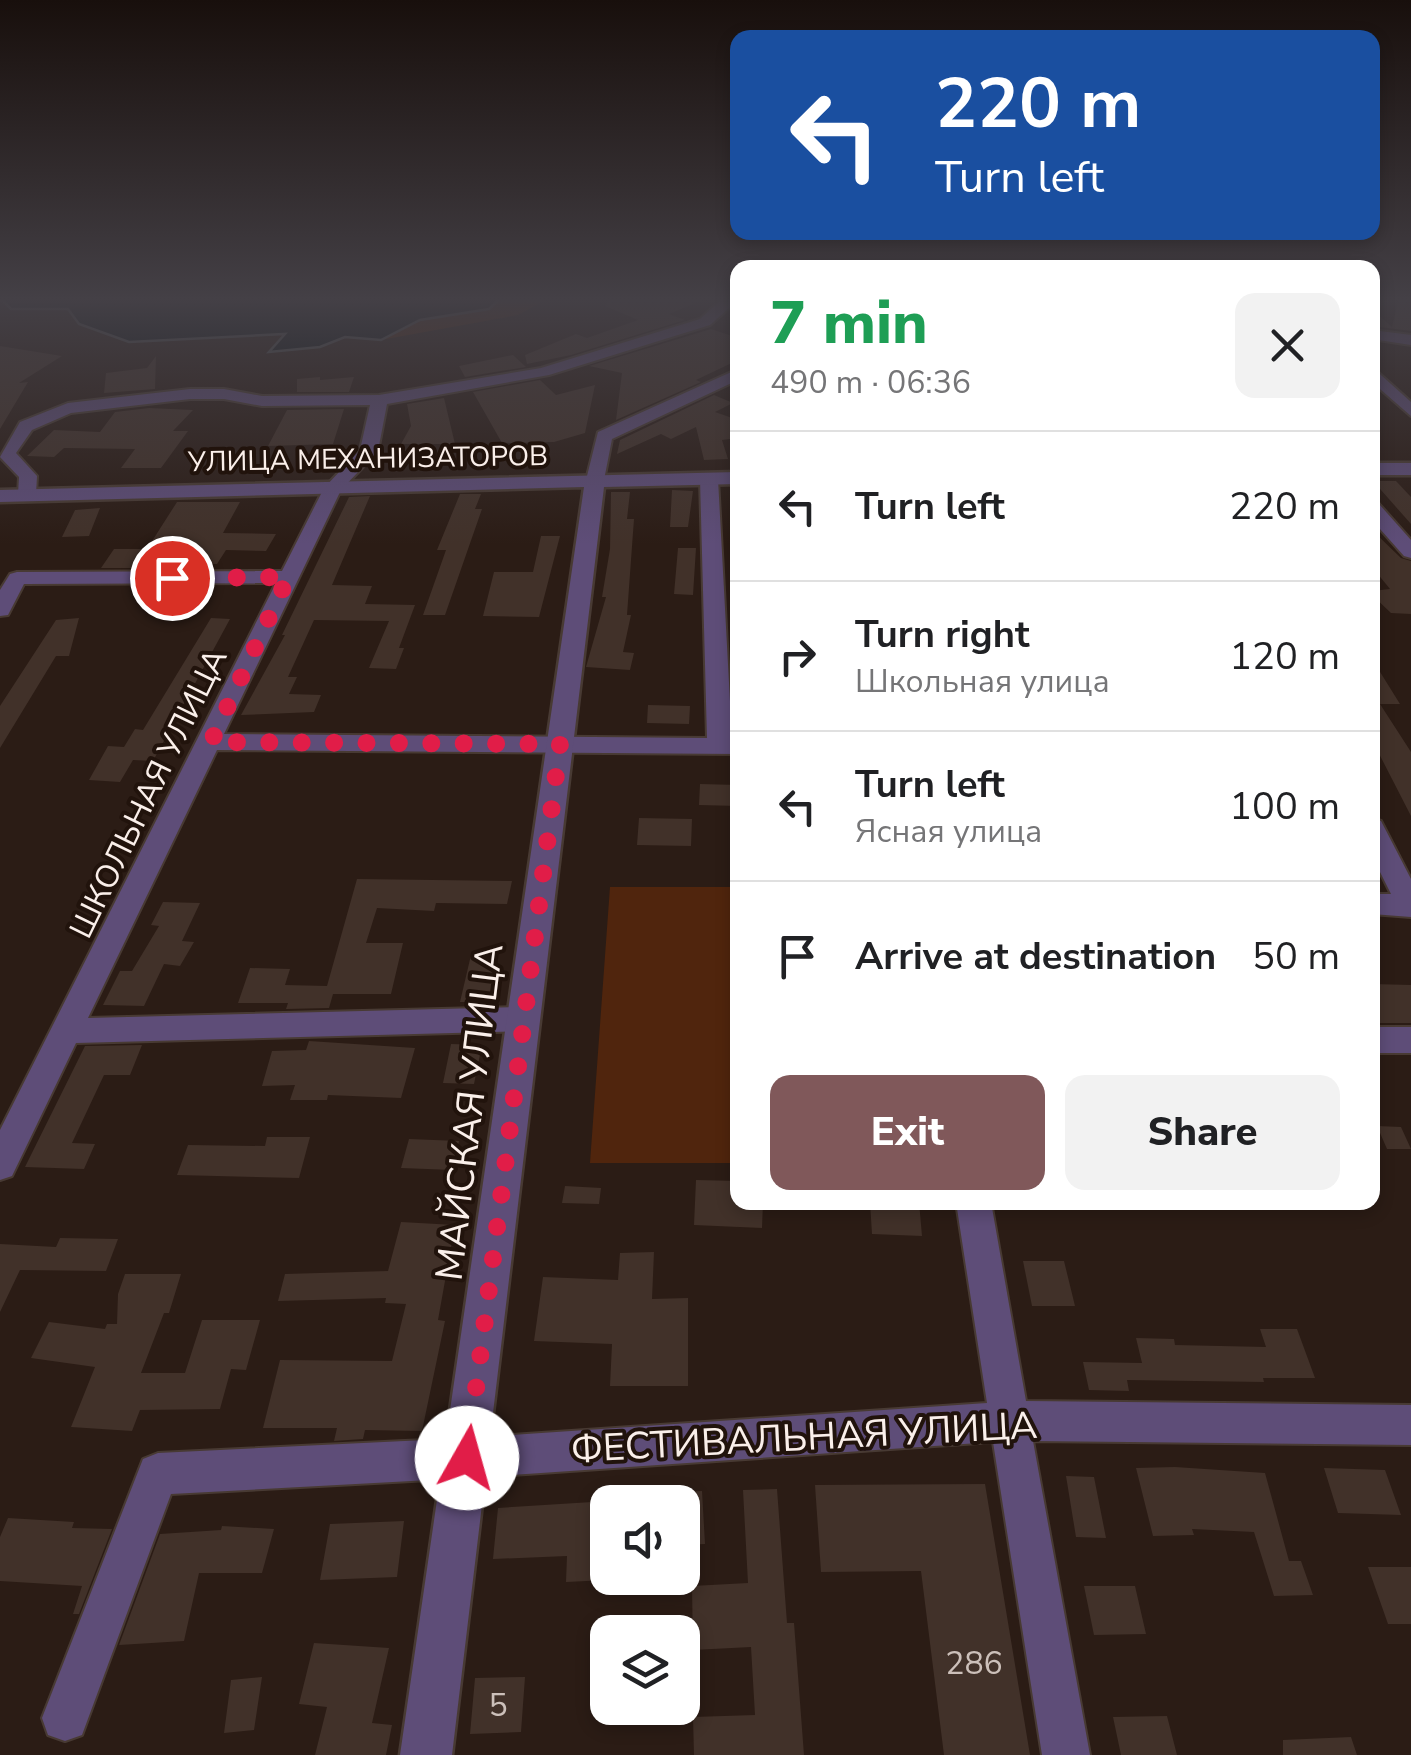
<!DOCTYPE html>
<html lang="en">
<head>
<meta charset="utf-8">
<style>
  :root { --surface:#fff; --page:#f2f2f2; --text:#202124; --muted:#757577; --line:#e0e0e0; --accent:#80585a }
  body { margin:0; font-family:"Nunito Sans",sans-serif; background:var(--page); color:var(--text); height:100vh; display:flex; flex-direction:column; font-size:38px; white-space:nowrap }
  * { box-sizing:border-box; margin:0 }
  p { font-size:32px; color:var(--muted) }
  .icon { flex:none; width:55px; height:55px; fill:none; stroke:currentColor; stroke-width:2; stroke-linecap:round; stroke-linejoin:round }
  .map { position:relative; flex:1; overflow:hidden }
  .drawer { position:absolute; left:730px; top:260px; width:650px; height:950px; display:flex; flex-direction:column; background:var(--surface); border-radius:20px; box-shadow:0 5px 15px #0003 }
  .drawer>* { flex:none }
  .guide { position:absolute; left:730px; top:30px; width:650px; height:210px; border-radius:20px; box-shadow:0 5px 15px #0003; background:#1a4fa0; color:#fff; overflow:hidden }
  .buttons { position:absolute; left:590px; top:1485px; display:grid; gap:20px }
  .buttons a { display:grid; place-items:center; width:110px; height:110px; border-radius:20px; background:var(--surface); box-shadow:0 5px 15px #0003; font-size:50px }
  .pin { position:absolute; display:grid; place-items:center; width:85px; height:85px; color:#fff; margin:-42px; border:5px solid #fff; border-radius:50%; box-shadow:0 2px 10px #0007 }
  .me { position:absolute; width:110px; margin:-55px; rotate:7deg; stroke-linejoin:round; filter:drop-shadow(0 0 8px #0008) }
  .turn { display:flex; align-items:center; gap:35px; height:210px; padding:0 40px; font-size:45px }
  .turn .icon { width:130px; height:130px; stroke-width:2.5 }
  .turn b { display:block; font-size:70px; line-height:85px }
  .round { display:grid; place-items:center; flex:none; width:105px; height:105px; border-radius:20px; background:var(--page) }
  .overview { display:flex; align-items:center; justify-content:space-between; height:170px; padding:0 40px }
  h1 { font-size:60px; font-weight:800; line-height:75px; color:#1e9e55 }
  .action { display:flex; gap:20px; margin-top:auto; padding:20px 40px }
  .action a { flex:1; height:115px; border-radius:20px; background:var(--accent); color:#fff; font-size:40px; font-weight:800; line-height:115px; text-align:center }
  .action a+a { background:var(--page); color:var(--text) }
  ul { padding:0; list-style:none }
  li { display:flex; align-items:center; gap:30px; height:150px; padding:0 40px; border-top:2px solid var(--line) }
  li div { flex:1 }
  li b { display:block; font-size:38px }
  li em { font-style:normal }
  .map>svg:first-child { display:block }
  .green { fill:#50250d }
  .water { fill:#040e13; stroke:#4e5254; stroke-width:2.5 }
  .building { fill:#413129 }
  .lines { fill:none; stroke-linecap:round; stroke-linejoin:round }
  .minor-casing { stroke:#483a33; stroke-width:4 }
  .tertiary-casing { stroke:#483a33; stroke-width:5 }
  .minor { fill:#5e4d78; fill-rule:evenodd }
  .tertiary { fill:#5e4d78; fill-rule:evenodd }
  .route { stroke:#e11d48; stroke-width:18; stroke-dasharray:0 32.4 }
  .labels { text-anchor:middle; stroke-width:8; stroke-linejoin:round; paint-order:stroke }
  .far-street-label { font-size:28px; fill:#faefea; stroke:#21130c }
  .street-label { font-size:32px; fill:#faefea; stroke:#21130c }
  .near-number-label { font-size:32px; fill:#ccc0ba }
  .near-street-label { font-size:38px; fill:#faefea; stroke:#21130c }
</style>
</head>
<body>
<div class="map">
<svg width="1411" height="1755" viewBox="0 0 1411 1755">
  <rect width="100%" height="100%" fill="#2b1c15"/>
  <!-- green -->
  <path class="green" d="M501 298H549L518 315 381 340 420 320 489 309Z
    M610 887H737V1163H590Z"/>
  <!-- water -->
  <path class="water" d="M0 298H501L489 309 420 320 381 340 345 337 320 347 269 352 285 334 129 342 79 324 68 309H11Z"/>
  <!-- building -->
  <path class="building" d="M611 298 705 299 669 314 685 320 571 355 527 364 525 355 576 334 587 338 638 320 605 306Z
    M1399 298H1411V331L1372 326V309L1392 327Z
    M711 329 738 338V360L696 380 701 382 616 420 622 373 589 366Z
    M0 346 62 356 19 383 28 382 0 429Z
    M513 355 526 367 465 377 459 366Z
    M156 356 155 389 104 393 106 373 147 368Z
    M320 377V380L354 377 349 392H297V379Z
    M540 380 556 395 595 385 585 433 554 442 502 443 473 392Z
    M714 395 733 403 715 412 738 420V438L722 440 728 459 704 460 696 427 671 439 661 434 617 454 620 440Z
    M444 398 455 444H401L411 426 407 404Z
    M149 408 193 410 173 431H188L161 468H121L135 449 64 448 54 457 27 456 54 430 100 432 115 412Z
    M344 409 333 444 268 446 287 410Z
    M1373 481H1396L1411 497V524Z
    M672 490 693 491 688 527H670Z
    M611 492H630L627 519H634L627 615H631L623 652 634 653 630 670 586 667 606 597H602L610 549Z
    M460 494H481L475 509H482L445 615H423L446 550H437Z
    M370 496 332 585 372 586 365 604 415 605 399 648H404L396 669 369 668 389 621 314 620 288 677H297L289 694 321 695 314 712 241 715 285 635H282L349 497Z
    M177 502H240L223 533 276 534 266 551 226 550 217 564 149 563 147 568H101L114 549H147Z
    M100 508 89 536 62 537 75 510Z
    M1372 530 1401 558 1411 561V614L1391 613 1372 595V591L1390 589 1372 567Z
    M541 536H560L539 617 483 616 494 572H533Z
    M678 548H696L693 595 674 594Z
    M79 618 69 656H56L0 748V706L56 620Z
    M211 618 230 619 153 761 133 760 120 782 89 780 108 746 124 747 135 729 143 730Z
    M1372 659 1400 704H1380L1411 752V816L1372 740Z
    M648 705 690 706 689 724 647 723Z
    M700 784 738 785V806L699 805Z
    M639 818 692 819 691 846 637 845Z
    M357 879 512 881 507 904 436 903 434 911 377 908 366 943H403L391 994H333L329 1008 286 1009 288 1003H238L250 968 290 969 285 985 327 986Z
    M163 902 200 903 182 941 194 942 180 966 164 964 144 1006 103 1005 120 971H132L159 926 151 925Z
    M471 955H497L491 1002H460Z
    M1372 984 1411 985V1023H1372Z
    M309 1041 415 1048 401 1098 328 1095 327 1100H290L295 1085 262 1086 272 1051 306 1050Z
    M451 1044 482 1045 474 1084 443 1083Z
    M142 1045 130 1075H104L72 1143 95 1144 84 1169 25 1167 85 1046Z
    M1377 1126 1401 1127 1411 1149H1387Z
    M267 1137H310L299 1178 177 1175 188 1145 265 1146Z
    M409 1139 459 1141 453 1170 401 1168Z
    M696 1180 738 1181V1202H763L762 1228 694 1225Z
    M565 1186 601 1188 599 1204 562 1203Z
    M870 1202H919L922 1236 872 1234Z
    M401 1222 455 1225 438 1320 445 1321 422 1431 365 1430 363 1439 334 1441 337 1428H263L280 1360 392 1361 406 1304 385 1303 386 1298 278 1301 285 1274 388 1271Z
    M60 1238 118 1239 106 1271 20 1270 0 1312V1244L56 1247Z
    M654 1252 652 1299 688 1298V1386H610L612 1344 534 1341 543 1277 618 1280 620 1253Z
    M1023 1261H1064L1075 1306H1032Z
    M125 1274H181L169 1313H164L141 1373H185L202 1320H260L246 1370 231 1369 220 1409 140 1410 132 1431 71 1427 95 1367 31 1358 49 1322 105 1329 107 1324H117L118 1294Z
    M1260 1329H1297L1315 1378H1263L1264 1382 1127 1380 1129 1391 1089 1390 1083 1362 1142 1363 1136 1338 1174 1339 1175 1345 1266 1347Z
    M1175 1467 1265 1473 1289 1561H1301L1313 1595 1274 1596 1254 1532 1192 1529 1194 1535 1153 1536 1136 1468Z
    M1324 1468 1385 1470 1401 1515 1338 1513Z
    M1066 1476 1094 1477 1106 1538 1076 1537Z
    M985 1484 1030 1755H944L921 1571 821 1572 815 1485Z
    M777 1489 787 1623H794L804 1755H694L693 1717 755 1715 751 1647 693 1650 692 1586 748 1583 743 1490Z
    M702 1491 705 1544 682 1545V1492Z
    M608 1501V1580L566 1582 567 1556 493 1559 498 1508Z
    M8 1518 74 1522 72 1528 112 1529 79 1614H73L82 1586 0 1581V1537Z
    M404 1521 397 1577 320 1580 330 1524Z
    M222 1526 274 1529 262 1573H199L184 1641 119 1645 160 1534 221 1530Z
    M1368 1567H1411V1624H1388Z
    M1084 1586H1135L1146 1634 1094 1635Z
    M314 1643 389 1648 372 1723 392 1725 386 1755H315L327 1707 299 1704Z
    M262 1677 254 1730 224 1733 231 1680Z
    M525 1677 521 1732 470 1734 475 1678Z
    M1167 1716 1177 1755H1121L1113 1717Z
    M1351 1737 1357 1755H1283V1740Z"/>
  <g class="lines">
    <defs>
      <path id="minor" d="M723 298 738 300 710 325 549 375 387 404 378 451 341 490 224 734 707 738 700 479 709 474 718 479 732 738H738V754L217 750 88 1018 524 1007 535 1010 539 1019 535 1028 524 1031 76 1043 12 1176 0 1180V1130L276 583 24 584 8 615 0 616V590L10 574 17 572 282 571 324 488 360 450 370 405 262 406 224 399H190L71 413 32 430 16 453 37 476 36 494 27 500 18 494 19 477 0 457 20 422 68 403 190 389H224L262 396 379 395 541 368 700 319Z
        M1372 330 1411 335V345L1372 339Z
        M1372 367 1411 402V416L1372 382Z
        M738 369V380L612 439 604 480 595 486 589 484 586 480 598 432Z
        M1372 502 1379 504 1411 540V558L1404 556 1372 520Z
        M1372 818 1381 821 1411 879V917L1372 914V894H1391L1372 856Z
        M1372 1027H1411V1053H1372Z
        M956 1202H991L1026 1401 1411 1405V1445L1033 1441 1090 1755H1042L993 1442 467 1478 171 1494 82 1735 65 1741 48 1735 42 1718 143 1459 158 1453 467 1438 987 1403Z"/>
      <path id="tertiary" d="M1372 463H1411V475H1372Z
        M738 472V484L604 487 452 1755H400L584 487 0 502V490Z"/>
    </defs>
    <!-- minor casing -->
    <use href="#minor" class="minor-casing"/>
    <!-- tertiary casing -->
    <use href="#tertiary" class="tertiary-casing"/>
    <!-- minor -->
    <use href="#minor" class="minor"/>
    <!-- tertiary -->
    <use href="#tertiary" class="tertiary"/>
  </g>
  <!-- sky -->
  <linearGradient id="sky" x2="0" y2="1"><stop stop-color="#180f0c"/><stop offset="0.55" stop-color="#444046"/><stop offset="1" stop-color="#444046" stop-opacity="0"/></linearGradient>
  <rect width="1411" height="544" fill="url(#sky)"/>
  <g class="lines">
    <!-- route -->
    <path class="route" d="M172 578 288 577 211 742 560 744 467 1458"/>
  </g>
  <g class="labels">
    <!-- far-street labels -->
    <g class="far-street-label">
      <text transform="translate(368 458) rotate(-1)" y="10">УЛИЦА МЕХАНИЗАТОРОВ</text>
    </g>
    <!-- street labels -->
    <g class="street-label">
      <text transform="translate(148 793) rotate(-64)" y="11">ШКОЛЬНАЯ УЛИЦА</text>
    </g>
    <!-- near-number labels -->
    <g class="near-number-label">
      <text x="974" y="1674">286</text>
      <text x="498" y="1716">5</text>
    </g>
    <!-- near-street labels -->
    <g class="near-street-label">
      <text transform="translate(469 1112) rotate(-83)" y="13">МАЙСКАЯ УЛИЦА</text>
      <text transform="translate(804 1437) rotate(-3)" y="13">ФЕСТИВАЛЬНАЯ УЛИЦА</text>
    </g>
  </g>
</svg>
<div class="buttons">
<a><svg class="icon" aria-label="sound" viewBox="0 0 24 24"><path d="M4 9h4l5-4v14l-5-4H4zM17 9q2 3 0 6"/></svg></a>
<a><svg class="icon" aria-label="layers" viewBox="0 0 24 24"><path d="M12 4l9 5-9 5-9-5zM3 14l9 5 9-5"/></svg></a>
</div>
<div class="pin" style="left:172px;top:578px;background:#d93025"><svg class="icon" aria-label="arrive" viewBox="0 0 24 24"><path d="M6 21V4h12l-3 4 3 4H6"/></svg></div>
<svg class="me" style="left:467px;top:1458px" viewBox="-20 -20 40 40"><circle r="19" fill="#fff"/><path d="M0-13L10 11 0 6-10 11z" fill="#e11d48"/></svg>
<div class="guide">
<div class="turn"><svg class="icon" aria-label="left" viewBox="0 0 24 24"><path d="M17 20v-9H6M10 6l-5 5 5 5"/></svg><div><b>220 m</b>Turn left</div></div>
</div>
<section class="drawer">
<div class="overview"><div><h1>7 min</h1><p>490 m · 06:36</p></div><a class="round"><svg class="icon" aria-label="close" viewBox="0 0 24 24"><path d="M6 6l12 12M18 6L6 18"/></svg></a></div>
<ul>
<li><svg class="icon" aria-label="left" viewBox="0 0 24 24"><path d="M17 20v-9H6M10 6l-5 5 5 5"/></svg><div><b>Turn left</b></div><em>220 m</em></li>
<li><svg class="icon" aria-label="right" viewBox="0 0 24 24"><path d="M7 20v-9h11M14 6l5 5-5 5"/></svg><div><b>Turn right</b><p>Школьная улица</p></div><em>120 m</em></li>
<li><svg class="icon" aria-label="left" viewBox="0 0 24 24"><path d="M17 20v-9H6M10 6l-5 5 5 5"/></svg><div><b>Turn left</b><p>Ясная улица</p></div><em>100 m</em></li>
<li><svg class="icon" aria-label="arrive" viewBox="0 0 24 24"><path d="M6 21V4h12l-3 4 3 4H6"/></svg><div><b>Arrive at destination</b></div><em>50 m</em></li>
</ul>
<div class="action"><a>Exit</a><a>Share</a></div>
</section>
</div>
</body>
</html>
